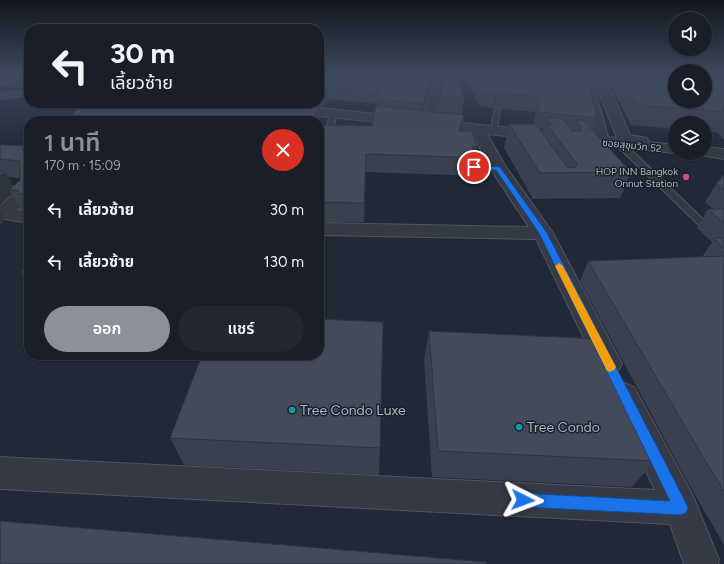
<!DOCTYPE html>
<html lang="th">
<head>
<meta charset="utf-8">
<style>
  :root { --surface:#191e28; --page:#222730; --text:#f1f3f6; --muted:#9fa2a8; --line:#373c45; --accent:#8c9099 }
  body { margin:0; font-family:Figtree,"Noto Sans Thai",sans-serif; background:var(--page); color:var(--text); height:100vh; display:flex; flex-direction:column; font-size:15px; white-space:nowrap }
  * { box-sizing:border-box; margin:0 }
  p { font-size:13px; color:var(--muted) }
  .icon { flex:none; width:22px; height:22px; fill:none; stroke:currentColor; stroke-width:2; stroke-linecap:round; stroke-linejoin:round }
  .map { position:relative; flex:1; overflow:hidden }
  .sheet { position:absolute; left:24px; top:116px; width:300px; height:244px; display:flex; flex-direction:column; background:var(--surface); border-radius:16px; box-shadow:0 1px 3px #0004,0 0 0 1px var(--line) }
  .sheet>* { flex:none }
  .banner { position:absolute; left:24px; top:24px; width:300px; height:84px; border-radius:16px; box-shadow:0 1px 3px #0004,0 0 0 1px var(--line); background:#191e28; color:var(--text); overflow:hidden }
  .fabs { position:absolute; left:668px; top:12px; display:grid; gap:8px }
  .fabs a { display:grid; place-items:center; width:44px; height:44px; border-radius:50%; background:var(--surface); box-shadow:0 1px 3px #0004,0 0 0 1px var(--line); font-size:20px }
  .pin { position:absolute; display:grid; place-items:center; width:34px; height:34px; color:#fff; margin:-17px; border:2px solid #fff; border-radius:50%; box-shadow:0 1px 4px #0007 }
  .me { position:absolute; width:44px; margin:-22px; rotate:93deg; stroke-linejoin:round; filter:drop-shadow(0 0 3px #0008) }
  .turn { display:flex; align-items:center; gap:14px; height:84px; padding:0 20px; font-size:18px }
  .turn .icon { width:52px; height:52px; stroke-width:2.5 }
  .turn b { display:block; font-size:28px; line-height:34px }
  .round { display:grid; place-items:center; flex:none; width:42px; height:42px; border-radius:21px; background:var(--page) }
  .overview { display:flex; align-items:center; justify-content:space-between; height:68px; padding:0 20px }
  h1 { font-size:24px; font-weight:600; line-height:30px; color:var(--accent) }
  .action { display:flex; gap:8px; margin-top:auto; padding:8px 20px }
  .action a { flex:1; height:46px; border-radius:24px; background:var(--accent); color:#fff; font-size:16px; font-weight:600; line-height:46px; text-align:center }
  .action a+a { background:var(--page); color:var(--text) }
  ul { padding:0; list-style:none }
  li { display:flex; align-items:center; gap:12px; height:52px; padding:0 20px }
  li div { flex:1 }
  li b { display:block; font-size:15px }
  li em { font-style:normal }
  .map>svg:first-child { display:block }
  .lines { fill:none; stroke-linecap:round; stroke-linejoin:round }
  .canal { fill:#38455e; fill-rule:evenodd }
  .lane-casing { stroke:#4f5561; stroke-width:2 }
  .street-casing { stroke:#4f5561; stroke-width:2 }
  .lane { fill:#353a46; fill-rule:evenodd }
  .street { fill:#353a46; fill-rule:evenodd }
  .wall { fill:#3a404d; fill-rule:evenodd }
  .shaded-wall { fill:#2f343f }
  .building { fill:#434b5a; stroke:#2f343f }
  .route { fill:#1a73e8; stroke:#114b97 }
  .slow { fill:#f59e0b }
  .hotel-dot { fill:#d1479c; stroke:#1a202b; stroke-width:1.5 }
  .culture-dot { fill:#0f9aa8; stroke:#1a202b; stroke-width:1.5 }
  .labels { text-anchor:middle; stroke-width:3; stroke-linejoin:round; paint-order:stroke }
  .far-street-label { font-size:10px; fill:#afb5c3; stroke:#1a202b }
  .far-poi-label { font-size:10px; fill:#afb5c3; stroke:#1a202b; text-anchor:end }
  .near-poi-label { font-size:14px; fill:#afb5c3; stroke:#1a202b; text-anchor:start }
</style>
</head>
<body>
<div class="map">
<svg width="724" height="564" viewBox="0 0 724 564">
  <rect width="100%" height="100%" fill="#212836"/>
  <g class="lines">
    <!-- canal -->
    <path class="canal" d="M29 89V97L0 100V92Z"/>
    <defs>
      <path id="lane" d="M495 107 500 108 497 130 494 132 491 130Z
        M334 110 337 112 331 139 330 141H324L323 139 331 112Z
        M616 141H622L707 223 709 225 707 227H701L616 145Z
        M471 165 498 166 502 168 498 170 474 169H471Z"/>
      <path id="street" d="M440 74H450L441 94 435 120 538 131 543 132 545 135 543 138 538 139 487 134 506 167 553 233 622 364 618 371 609 375 600 371 536 239 319 235V223L529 227 490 168 472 132 292 113 287 112 286 109 287 106 292 105 422 119 429 94Z
        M600 77 606 80 630 135 647 138 649 142 675 145V153H677H675L604 146H602L567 141 565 138 567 135 572 134 593 136 584 94 586 91H594L596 94 608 137 617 138 594 80Z
        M705 147 724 149V159L700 155 698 153H705Z
        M29 185V199L17 210 29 211V223L0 218V206L23 186Z
        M624 383 634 387 693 496 719 560 718 564H684L670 524 0 489V457L655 490 610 395 614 387Z"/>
    </defs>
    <!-- lane casing -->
    <use href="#lane" class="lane-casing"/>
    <!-- street casing -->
    <use href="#street" class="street-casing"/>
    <!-- lane -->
    <use href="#lane" class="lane"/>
    <!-- street -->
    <use href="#street" class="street"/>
  </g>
  <!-- wall -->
  <path class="wall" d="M0 74H29V88L0 86Z
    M319 74H364L363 76 428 94 423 111 438 112 440 96 464 98 462 115H464L462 131 477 146 476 152 481 158 477 176 366 172 364 222H319V125H323L372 126 378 106V104L327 99 324 106H320L321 117 319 122V121H65L319 103Z
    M462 74H596L597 76 592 90H589L597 118 592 131 631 172 620 198 533 199 504 148 509 124H534L536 112 501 109 500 107 495 106 493 108 480 106ZM539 129H543L542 132Z
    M605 74H724V139H723L718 133 705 131V123H675V129L631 125Z
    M0 145 29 146V211L28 209H21L12 194 0 205ZM8 177 20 178V180L13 186Z
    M724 175V545L687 481 580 281 588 261 702 257 712 242 697 228 708 209H713L705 202 716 184Z
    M29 264V284L21 272Z
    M429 331 655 461 632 487 432 477 424 360Z
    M170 438 380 448 379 475 184 465Z"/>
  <!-- shaded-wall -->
  <path class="shaded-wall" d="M357 74H364L356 87V76Z
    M433 74H438L428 94 422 116 423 104 429 82Z
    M590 76 586 90 587 80Z
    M326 87 327 99 324 106V94Z
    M498 91 495 106 493 108 496 93Z
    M320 101 321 117 319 122V121H313Z
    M464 115 462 131H459Z
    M147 117 148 121H144Z
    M366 154V172L364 222V203Z
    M5 172 15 190H9L12 194 0 205V176Z
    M0 212 5 220 0 225Z"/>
  <!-- building -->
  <path class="building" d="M0 74H29V76L0 75Z
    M319 74H357L356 76H363L365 74H433L429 82 423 104 378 99 380 92 326 87 324 94H319Z
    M445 74H457L464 98 440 96Z
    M472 74H596L597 76H590L587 80 597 118 538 112 539 97 504 94 503 92 498 91 496 93 483 92Z
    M620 74H675V101H705V74H724V112L639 105Z
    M319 101H320L313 121H263L266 116 147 117 144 121H65L84 103H319Z
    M376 106 464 115 459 131H472L477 146H473V151L479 153 481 158 366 154 364 203 319 202V125H323L372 126Z
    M546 117 562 118 572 131H580L582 127 576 120H583L631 172 540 173 509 124H536L567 167 575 168 577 164 547 124H552Z
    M0 145 29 146V194H19L18 190H9L20 180V161L0 159Z
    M0 171 5 172 0 176Z
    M724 175V190L716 184Z
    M708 209H724V223Z
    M714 238H724V249Z
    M724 256V491L706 462 588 261Z
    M29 264V272H21Z
    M319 319 383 322 380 448 170 438 202 355H319Z
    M429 331 601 339 655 461 438 451Z
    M0 521 486 562V564H0Z"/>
  <!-- sky -->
  <linearGradient id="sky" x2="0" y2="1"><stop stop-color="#12161e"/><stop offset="0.48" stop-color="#3d485d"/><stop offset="1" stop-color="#3d485d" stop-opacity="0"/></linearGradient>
  <rect width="724" height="153" fill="url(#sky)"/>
  <!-- route -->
  <path class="route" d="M474 165 500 167 547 233 686 503 688 508 686 513 681 515 523 507 518 505 516 500 518 495 523 493 670 501 539 233 496 170 472 169V166Z"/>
  <!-- slow -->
  <path class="slow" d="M559 263 563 266 616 367 614 370 610 372 606 370 605 367 555 266Z"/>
  <!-- markers -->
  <circle class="hotel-dot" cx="686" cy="177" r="4"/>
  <g class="culture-dot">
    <circle cx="292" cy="410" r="4"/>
    <circle cx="519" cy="427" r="4"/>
  </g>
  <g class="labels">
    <!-- far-street labels -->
    <g class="far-street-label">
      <text transform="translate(632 145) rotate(6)" y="4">ซอยสุขุมวิท 52</text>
    </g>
    <!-- far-poi labels -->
    <g class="far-poi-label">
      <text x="678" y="175">HOP INN Bangkok<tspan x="678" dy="12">Onnut Station</tspan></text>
    </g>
    <!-- near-poi labels -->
    <g class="near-poi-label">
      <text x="300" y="415">Tree Condo Luxe</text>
      <text x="527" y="432">Tree Condo</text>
    </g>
  </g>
</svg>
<div class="fabs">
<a><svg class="icon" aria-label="sound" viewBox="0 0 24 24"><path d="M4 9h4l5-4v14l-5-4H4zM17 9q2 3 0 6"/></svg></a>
<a><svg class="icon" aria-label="search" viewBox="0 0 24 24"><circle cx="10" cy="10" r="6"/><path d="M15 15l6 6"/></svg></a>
<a><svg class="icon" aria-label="layers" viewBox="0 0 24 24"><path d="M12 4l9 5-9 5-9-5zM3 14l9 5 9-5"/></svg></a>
</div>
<div class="pin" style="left:474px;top:167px;background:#d93025"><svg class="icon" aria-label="arrive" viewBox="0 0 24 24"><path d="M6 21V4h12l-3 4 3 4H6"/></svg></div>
<svg class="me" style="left:523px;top:500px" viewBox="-20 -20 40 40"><path d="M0-17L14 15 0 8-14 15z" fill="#1a73e8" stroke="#fff" stroke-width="4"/></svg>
<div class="banner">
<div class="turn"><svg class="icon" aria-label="left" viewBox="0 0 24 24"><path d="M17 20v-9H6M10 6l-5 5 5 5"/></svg><div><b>30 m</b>เลี้ยวซ้าย</div></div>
</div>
<section class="sheet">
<div class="overview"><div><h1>1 นาที</h1><p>170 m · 15:09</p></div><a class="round" style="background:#d93025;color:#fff"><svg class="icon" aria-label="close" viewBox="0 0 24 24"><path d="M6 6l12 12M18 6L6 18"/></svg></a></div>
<ul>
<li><svg class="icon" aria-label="left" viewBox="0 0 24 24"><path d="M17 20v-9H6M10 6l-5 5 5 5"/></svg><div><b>เลี้ยวซ้าย</b></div><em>30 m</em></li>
<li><svg class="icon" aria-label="left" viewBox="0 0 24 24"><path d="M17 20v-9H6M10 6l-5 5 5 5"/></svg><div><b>เลี้ยวซ้าย</b></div><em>130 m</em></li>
</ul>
<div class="action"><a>ออก</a><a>แชร์</a></div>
</section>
</div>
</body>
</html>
